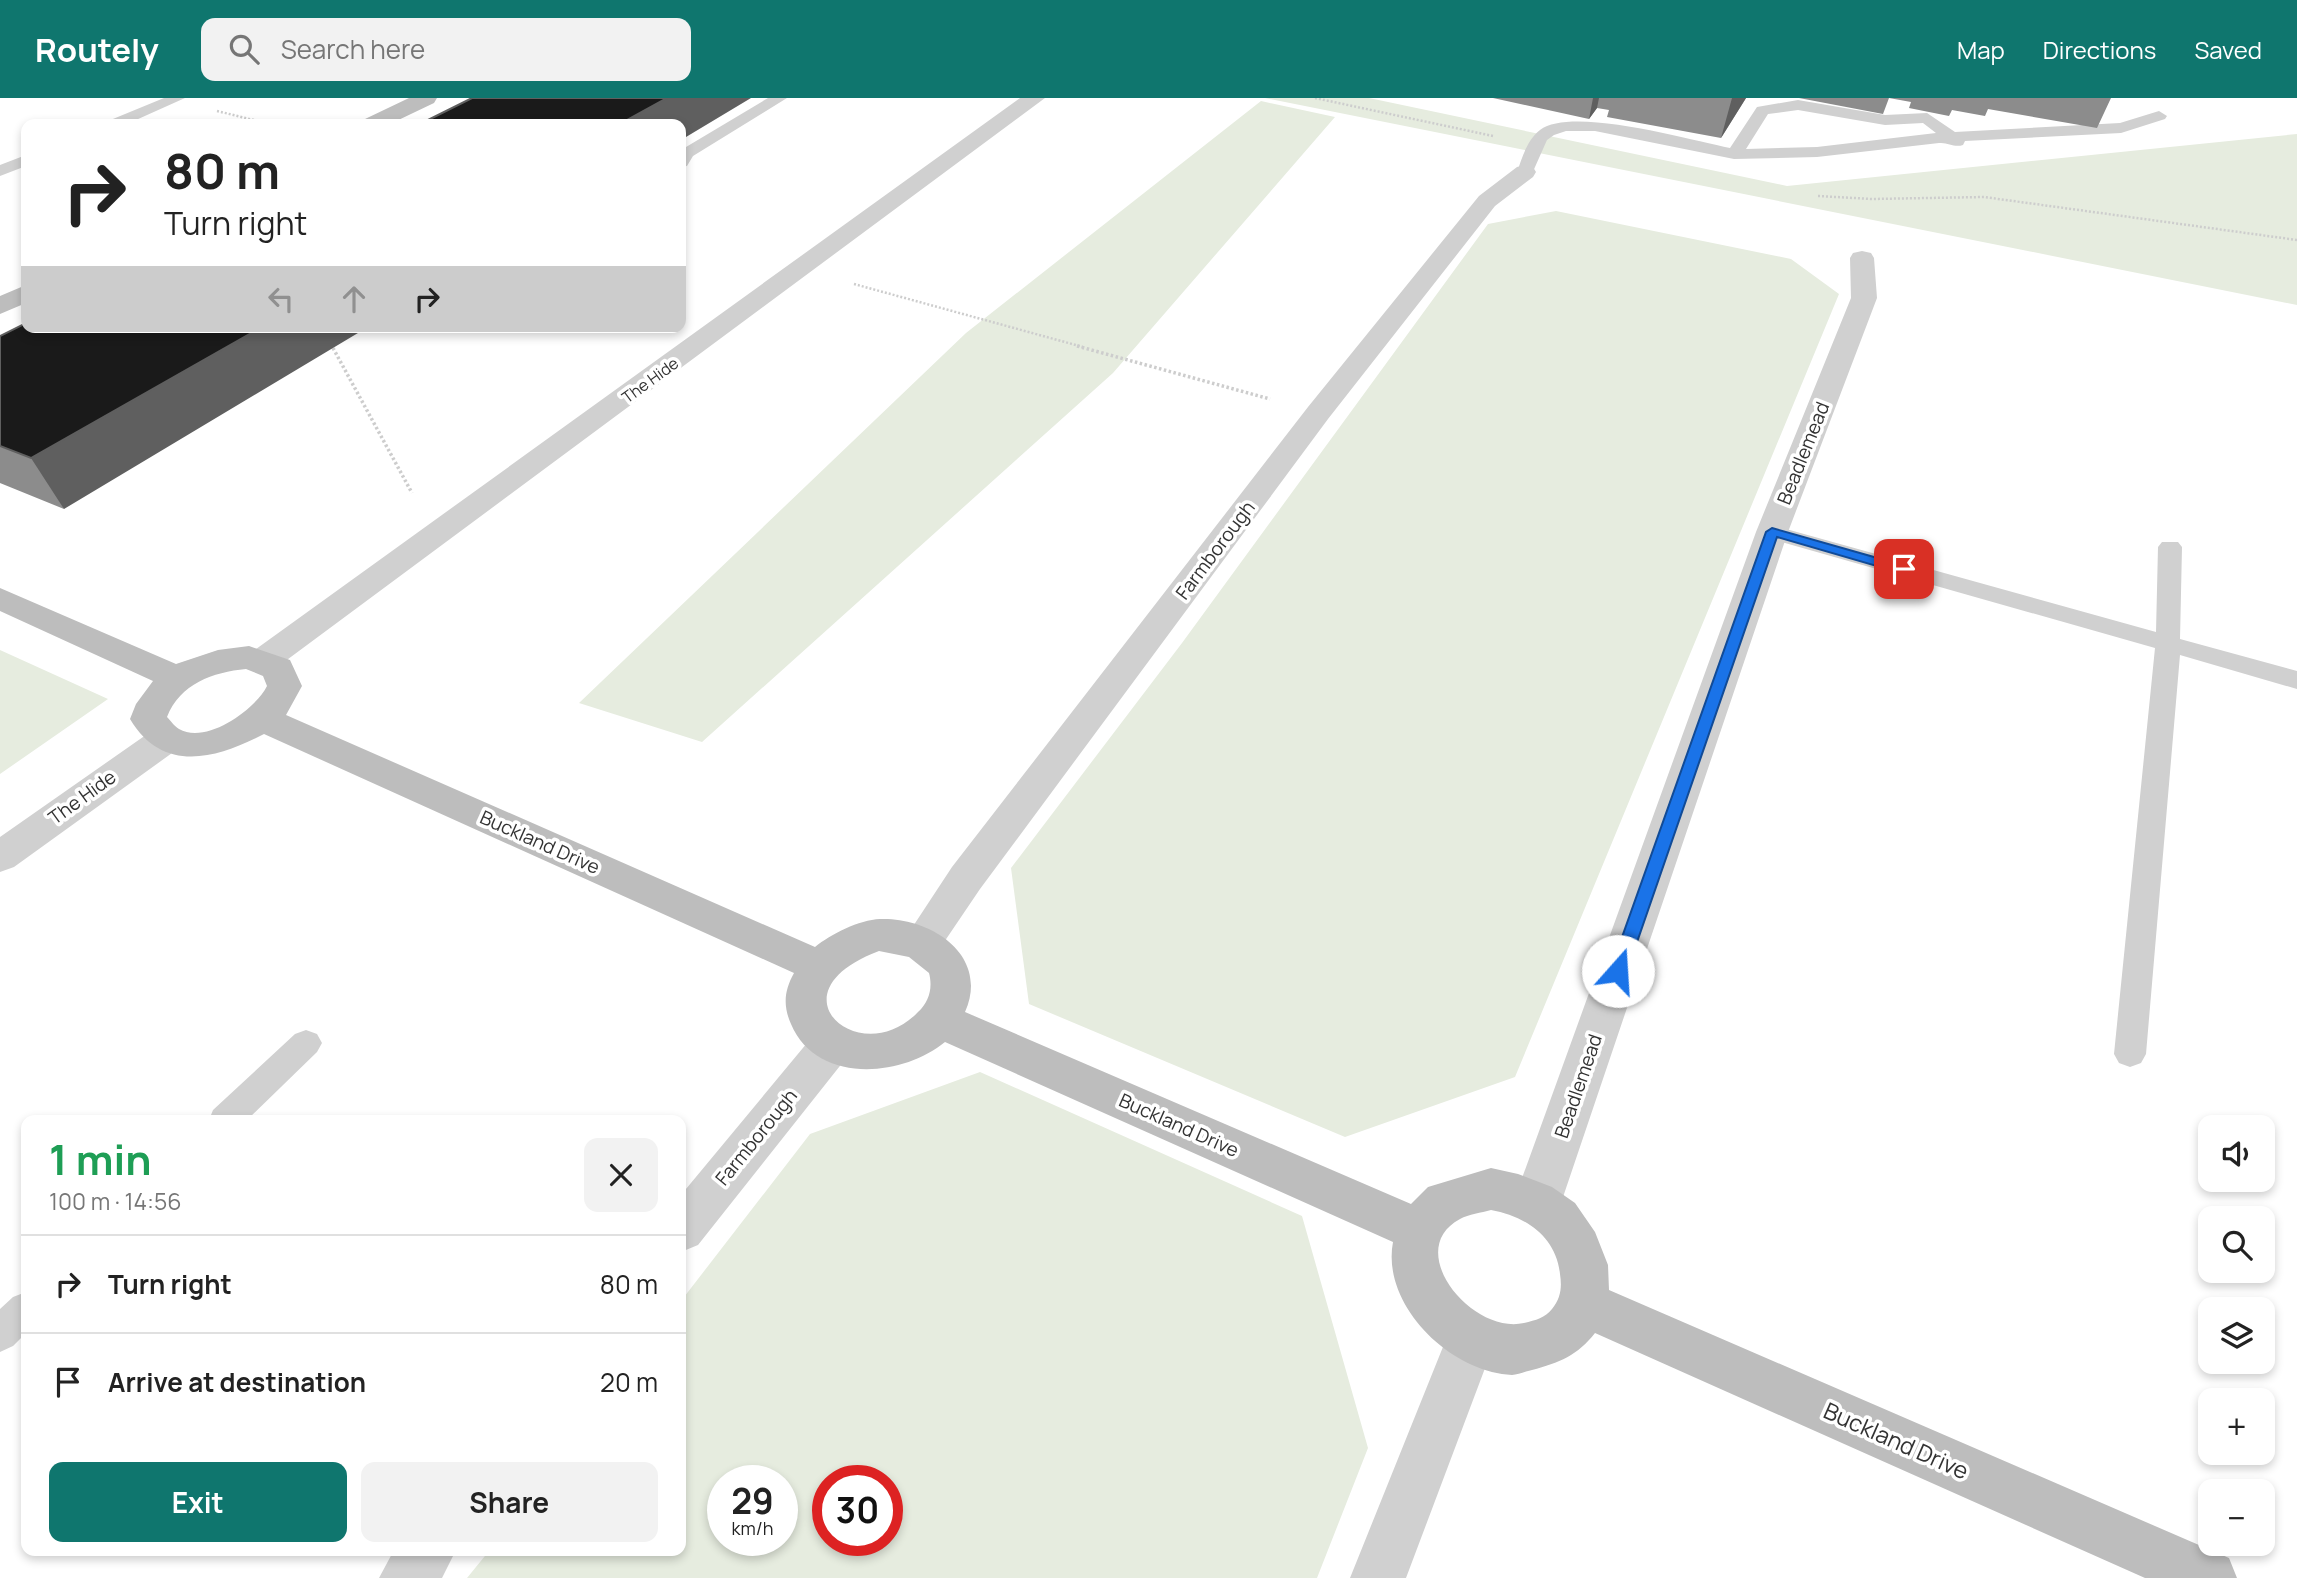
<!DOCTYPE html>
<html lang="en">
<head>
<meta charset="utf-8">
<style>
  :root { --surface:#fff; --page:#f2f2f2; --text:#222; --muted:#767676; --line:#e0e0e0; --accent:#0f766e }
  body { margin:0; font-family:Manrope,sans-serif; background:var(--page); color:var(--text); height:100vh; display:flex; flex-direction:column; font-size:26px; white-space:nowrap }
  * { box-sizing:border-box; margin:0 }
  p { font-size:23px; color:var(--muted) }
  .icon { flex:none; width:38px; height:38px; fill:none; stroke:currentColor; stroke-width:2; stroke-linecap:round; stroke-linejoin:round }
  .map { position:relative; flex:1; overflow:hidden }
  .details { position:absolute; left:21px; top:1017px; width:665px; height:441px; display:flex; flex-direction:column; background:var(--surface); border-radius:14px; box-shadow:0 4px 10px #0003 }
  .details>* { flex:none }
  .top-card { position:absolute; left:21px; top:21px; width:665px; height:214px; border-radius:14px; box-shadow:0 4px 10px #0003; background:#fff; color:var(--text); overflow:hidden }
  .fabs { position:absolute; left:2198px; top:1017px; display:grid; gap:14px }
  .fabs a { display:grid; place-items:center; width:77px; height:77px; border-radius:14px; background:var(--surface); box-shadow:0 4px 10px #0003; font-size:35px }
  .speed { position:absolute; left:707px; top:1367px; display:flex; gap:14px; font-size:35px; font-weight:700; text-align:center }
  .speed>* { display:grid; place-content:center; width:91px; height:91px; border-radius:50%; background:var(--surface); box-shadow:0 4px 10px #0003; line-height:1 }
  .speed small { font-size:18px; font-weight:400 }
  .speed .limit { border:10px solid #d22; background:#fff; color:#111 }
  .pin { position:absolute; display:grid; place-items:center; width:60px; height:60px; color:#fff; margin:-30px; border-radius:14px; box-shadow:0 4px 10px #0006 }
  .me { position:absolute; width:77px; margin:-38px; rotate:19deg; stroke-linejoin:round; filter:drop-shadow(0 0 5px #0008) }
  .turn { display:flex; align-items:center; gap:24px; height:147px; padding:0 28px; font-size:32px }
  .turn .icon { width:91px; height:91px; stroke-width:2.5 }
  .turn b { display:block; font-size:49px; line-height:60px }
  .lanes { display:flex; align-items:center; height:66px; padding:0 28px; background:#0003; justify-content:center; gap:35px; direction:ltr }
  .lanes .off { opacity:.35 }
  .round { display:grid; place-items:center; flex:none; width:74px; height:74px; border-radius:14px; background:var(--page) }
  .summary { display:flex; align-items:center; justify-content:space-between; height:119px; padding:0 28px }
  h1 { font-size:42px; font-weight:700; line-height:52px; color:#1e9e55 }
  .cta { display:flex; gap:14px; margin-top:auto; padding:14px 28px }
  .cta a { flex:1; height:80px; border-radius:14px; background:var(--accent); color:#fff; font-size:28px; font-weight:700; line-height:80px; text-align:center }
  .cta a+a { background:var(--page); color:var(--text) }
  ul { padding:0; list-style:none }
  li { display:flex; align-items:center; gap:21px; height:98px; padding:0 28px; border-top:2px solid var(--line) }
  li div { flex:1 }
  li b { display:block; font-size:26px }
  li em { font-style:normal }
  header { display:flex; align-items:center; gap:42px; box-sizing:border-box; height:98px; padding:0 35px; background:var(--accent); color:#fff }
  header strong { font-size:33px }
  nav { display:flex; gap:38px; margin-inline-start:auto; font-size:24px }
  .search { width:490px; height:63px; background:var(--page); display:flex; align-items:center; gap:18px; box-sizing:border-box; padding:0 24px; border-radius:14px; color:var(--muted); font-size:26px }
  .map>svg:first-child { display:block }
  .green { fill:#e6ecdf; fill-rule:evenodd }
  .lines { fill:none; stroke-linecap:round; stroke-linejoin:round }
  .path-far1 { stroke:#cdcdcd; stroke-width:2.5; stroke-dasharray:2 2; stroke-linecap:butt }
  .path { stroke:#cdcdcd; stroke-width:3.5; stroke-dasharray:2.5 2.5; stroke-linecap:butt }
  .lane { fill:#d0d0d0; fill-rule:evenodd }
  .street { fill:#d0d0d0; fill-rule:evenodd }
  .secondary { fill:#bdbdbd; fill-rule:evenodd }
  .wall { fill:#8c8c8c }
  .shaded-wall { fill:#5f5f5f }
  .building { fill:#1a1a1a; stroke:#5f5f5f; stroke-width:2 }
  .route { fill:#1a73e8; stroke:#114b97; stroke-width:2 }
  .labels { text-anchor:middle; stroke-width:7; stroke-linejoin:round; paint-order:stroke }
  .far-street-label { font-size:16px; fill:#333; stroke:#fff }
  .street-label { font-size:19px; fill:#333; stroke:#fff }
  .near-street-label { font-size:23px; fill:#333; stroke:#fff }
</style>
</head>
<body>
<header>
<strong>Routely</strong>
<div class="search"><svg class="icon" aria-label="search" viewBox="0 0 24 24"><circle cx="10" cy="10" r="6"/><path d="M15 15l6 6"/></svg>Search here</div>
<nav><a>Map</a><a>Directions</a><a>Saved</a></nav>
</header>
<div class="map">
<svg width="2297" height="1480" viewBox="0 0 2297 1480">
  <rect width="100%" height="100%" fill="#fff"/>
  <!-- green -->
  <path class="green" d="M1265 0H1369L1787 88 2297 36V207Z
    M1261 3 1335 19 1113 275 702 644 579 605 966 235Z
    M1556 113 1791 161 1839 196 1515 979 1345 1039 1029 906 1011 770 1182 545 1488 126Z
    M0 552 108 601 0 676Z
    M980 974 1302 1118 1368 1350 1317 1480H467L489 1453 681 1452V1203L810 1036ZM782 1382V1442H723V1382ZM828 1382H887V1442H828Z"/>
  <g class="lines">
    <!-- path-far1 -->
    <path class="path-far1" d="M1315 0 1493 38
      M217 13 270 26
      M1818 98 1872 101 1984 99 2297 142
      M854 186 1083 249"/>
    <!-- path -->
    <path class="path" d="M1077 248 1270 301
      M333 250 412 395"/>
    <!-- lane -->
    <path class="lane" d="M164 0H185L127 26H106L108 23Z
      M768 0H787L693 58 687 68 681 69V52Z
      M1798 2 1885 17 1927 15 1955 34 2120 25 2159 13 2167 18 2165 21 2121 35 1965 43 1963 47C1954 50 1948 44 1939 45L1817 59 1734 61 1595 33H1566L1554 37 1547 42 1531 78H1519L1517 74C1522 60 1527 42 1540 32 1572 8 1689 42 1730 50L1757 9ZM1798 12 1885 27 1923 25 1936 35 1817 49 1746 51 1768 16Z
      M26 57V68L0 78V67Z
      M1772 427 2156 534 2158 449 2162 444H2178L2182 449 2180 541 2297 573V591L2180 557 2146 956 2141 965 2130 969 2119 965 2114 956 2155 550 1764 439 1761 434 1764 429Z
      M306 932 317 936 322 945 317 954 247 1022H209L213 1012 295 936Z
      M26 1194V1235L13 1248 0 1254V1211L13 1199Z"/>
    <!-- street -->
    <path class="street" d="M1020 0H1045L276 570 264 573 252 570 247 562 252 554Z
      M1525 67 1533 69 1536 74 1533 79 1495 108 1328 321 980 791 936 856 922 861 908 856 902 845 952 769 1308 309 1479 98 1517 69Z
      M1862 153 1871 155 1874 160 1877 200 1788 434 1561 1105 1554 1120 1537 1126 1520 1120 1513 1105 1756 434 1851 200 1850 160 1853 155Z
      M166 628 179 632 184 641 179 650 14 769 0 774V739L153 632Z
      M832 928 847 933 854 946 847 959 698 1147 681 1154V1097L817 933Z
      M1471 1217 1489 1224 1496 1241 1406 1480H1350L1453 1224Z
      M394 1452H456L442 1480H379Z"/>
    <!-- secondary -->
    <path class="secondary" d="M409 0H437L434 5 390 26H362L365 21Z
      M26 187V205L0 216V198Z
      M0 490 176 566 218 552 249 548 290 562 302 588 286 617 815 849C831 836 859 822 880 821 932 819 990 858 965 914L1411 1106 1428 1089 1491 1070 1518 1076 1552 1089 1575 1105 1595 1134 1608 1167 1609 1192 2229 1460 2237 1480H2145L1595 1235C1578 1257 1559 1265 1532 1272 1526 1273 1518 1277 1512 1277 1450 1274 1381 1207 1393 1144L945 944C901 980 816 986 791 926 783 908 784 893 794 875L264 636C216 661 163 676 130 621L136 606 153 583 0 513ZM246 571 263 578 267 588C255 612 206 647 179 631 174 628 170 622 167 619 180 586 213 574 246 571ZM879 853 909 859 929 875C933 890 929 904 918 914 861 974 767 895 879 853ZM1491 1112C1525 1118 1556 1138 1560 1176 1562 1189 1561 1200 1552 1211 1545 1220 1536 1222 1524 1225 1472 1237 1402 1152 1460 1121 1469 1116 1481 1115 1491 1112Z"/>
  </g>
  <!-- wall -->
  <path class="wall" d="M1493 0H1746L1721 40 1607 19 1609 12 1597 10 1589 21Z
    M1799 0H2111L2097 30 1988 11 1985 18 1952 12 1949 18 1909 10 1911 4 1889 0 1883 16Z
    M0 238 64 411 0 385Z"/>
  <!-- shaded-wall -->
  <path class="shaded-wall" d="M667 0H751L681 42V26H620Z
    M1593 0H1599L1597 10 1589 21Z
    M1732 0H1746L1721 40Z
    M262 229H368L64 411 31 360Z"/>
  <!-- building -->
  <path class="building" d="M472 0H667L620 26H420Z
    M26 225V229H262L31 360 0 348V238Z"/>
  <!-- route -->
  <path class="route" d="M1772 430 1909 469 1911 471 1904 476 1777 439 1627 873 1624 877H1612L1610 873 1766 434Z"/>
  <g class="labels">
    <!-- far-street labels -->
    <g class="far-street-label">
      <text transform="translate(650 282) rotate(-36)" y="6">The Hide</text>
    </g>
    <!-- street labels -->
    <g class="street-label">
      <text transform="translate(1803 355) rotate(-68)" y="7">Beadlemead</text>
      <text transform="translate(1215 452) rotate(-53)" y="7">Farmborough</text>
      <text transform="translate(82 699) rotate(-36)" y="7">The Hide</text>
      <text transform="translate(540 744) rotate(24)" y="7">Buckland Drive</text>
      <text transform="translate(1578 988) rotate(-71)" y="7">Beadlemead</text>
      <text transform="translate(1179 1027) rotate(24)" y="7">Buckland Drive</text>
      <text transform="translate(756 1039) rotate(-51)" y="7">Farmborough</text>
    </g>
    <!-- near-street labels -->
    <g class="near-street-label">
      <text transform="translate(1896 1343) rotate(24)" y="8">Buckland Drive</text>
    </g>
  </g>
</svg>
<div class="fabs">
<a><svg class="icon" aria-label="sound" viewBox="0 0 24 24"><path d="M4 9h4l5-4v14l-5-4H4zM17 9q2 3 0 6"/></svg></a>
<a><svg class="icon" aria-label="search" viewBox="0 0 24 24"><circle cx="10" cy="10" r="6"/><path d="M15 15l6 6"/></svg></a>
<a><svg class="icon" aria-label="layers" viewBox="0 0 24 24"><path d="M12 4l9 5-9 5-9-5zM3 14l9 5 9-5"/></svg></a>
<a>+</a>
<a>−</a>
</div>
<div class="speed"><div>29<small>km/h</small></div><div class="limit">30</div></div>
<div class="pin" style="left:1904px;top:471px;background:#d93025"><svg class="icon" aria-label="arrive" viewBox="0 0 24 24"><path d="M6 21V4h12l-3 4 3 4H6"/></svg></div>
<svg class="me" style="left:1618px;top:873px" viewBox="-20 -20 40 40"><circle r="19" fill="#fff"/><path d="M0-13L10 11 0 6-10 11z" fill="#1a73e8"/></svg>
<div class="top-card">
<div class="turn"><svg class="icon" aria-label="right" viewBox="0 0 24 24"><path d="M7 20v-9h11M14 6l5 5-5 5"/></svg><div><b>80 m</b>Turn right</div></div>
<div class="lanes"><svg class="icon off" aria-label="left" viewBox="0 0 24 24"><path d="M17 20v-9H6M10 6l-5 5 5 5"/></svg><svg class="icon off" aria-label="ahead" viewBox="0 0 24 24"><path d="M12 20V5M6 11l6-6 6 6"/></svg><svg class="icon" aria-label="right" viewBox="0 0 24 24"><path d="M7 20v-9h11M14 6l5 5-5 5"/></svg></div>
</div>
<section class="details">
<div class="summary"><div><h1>1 min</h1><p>100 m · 14:56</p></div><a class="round"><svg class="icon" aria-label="close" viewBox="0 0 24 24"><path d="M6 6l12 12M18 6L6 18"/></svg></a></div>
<ul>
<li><svg class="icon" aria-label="right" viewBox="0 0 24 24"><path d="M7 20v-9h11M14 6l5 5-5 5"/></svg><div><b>Turn right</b></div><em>80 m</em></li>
<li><svg class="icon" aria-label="arrive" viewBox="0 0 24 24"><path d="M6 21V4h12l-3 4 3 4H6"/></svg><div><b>Arrive at destination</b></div><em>20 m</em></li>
</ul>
<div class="cta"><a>Exit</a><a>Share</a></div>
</section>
</div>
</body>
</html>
